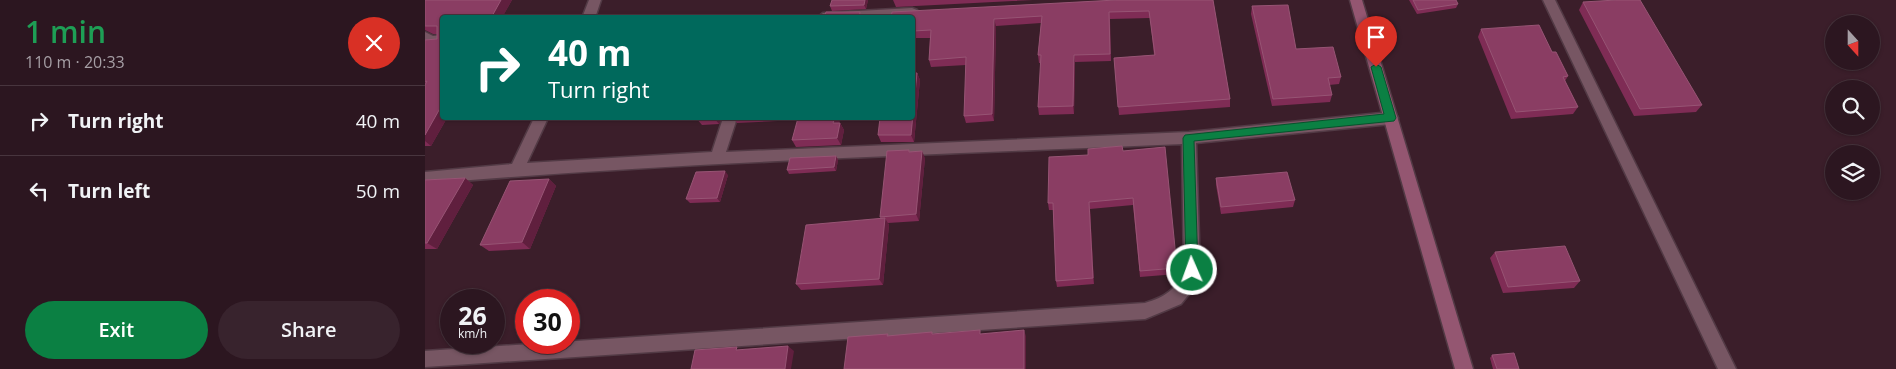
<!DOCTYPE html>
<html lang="en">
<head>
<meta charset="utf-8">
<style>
  :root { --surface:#2c1620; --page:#38232d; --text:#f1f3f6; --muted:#a69fa5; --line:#48353e; --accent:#0b8043 }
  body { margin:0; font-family:"Open Sans",sans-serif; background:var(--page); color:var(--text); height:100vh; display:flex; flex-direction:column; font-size:19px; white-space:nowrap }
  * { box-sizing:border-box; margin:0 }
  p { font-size:16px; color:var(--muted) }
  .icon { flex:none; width:28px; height:28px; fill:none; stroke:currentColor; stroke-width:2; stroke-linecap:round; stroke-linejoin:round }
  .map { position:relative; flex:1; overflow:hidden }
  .panel { display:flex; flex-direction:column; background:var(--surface); width:425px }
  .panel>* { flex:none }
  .top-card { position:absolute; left:15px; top:15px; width:475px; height:105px; border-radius:5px; box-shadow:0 1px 4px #0004,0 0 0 1px var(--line); background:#00695c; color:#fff; overflow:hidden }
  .needle { width:32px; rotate:159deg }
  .controls { position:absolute; left:1400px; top:15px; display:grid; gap:10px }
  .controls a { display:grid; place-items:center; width:55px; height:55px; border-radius:50%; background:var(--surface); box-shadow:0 1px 4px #0004,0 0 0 1px var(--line); font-size:25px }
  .speed { position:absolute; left:15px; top:289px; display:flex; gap:10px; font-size:25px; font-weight:700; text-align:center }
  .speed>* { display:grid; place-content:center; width:65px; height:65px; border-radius:50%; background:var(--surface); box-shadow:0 1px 4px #0004,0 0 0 1px var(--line); line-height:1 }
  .speed small { font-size:12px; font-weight:400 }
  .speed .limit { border:8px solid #d22; background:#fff; color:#111 }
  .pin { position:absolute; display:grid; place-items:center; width:42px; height:42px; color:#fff; margin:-51px -21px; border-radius:50% 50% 50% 0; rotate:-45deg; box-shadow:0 0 5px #0007 }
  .pin .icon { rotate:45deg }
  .me { position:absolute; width:55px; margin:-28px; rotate:358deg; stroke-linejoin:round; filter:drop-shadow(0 0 4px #0008) }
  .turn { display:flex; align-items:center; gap:18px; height:105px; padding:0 25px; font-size:22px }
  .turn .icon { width:65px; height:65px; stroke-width:2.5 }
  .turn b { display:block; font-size:35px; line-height:42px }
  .round { display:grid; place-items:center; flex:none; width:52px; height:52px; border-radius:26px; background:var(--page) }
  .headline { display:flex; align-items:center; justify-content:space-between; height:85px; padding:0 25px }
  h1 { font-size:30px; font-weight:600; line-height:38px; color:#1e9e55 }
  .action { display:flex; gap:10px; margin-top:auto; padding:10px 25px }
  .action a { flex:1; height:58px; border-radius:30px; background:var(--accent); color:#fff; font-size:20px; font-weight:600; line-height:58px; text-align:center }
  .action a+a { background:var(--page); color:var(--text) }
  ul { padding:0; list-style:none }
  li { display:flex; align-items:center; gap:15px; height:70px; padding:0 25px; border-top:1px solid var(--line) }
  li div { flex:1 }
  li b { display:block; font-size:19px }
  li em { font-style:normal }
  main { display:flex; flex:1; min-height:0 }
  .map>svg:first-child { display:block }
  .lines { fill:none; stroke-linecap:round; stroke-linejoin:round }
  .street-casing { stroke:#523a45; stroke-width:3 }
  .secondary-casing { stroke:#523a45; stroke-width:3 }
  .street { fill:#775663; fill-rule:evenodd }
  .secondary { fill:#945671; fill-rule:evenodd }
  .wall { fill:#7f2c55 }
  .shaded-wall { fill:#601f3e }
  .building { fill:#8a3d63; stroke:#975474 }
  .route { fill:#0b8043; stroke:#07532c }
</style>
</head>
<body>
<main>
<section class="panel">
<div class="headline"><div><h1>1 min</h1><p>110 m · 20:33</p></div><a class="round" style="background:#d93025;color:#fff"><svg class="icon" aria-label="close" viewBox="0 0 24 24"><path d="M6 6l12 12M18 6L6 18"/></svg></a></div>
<ul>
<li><svg class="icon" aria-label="right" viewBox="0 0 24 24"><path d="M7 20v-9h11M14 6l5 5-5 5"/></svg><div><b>Turn right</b></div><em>40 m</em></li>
<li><svg class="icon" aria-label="left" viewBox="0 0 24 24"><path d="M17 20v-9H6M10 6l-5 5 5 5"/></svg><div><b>Turn left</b></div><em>50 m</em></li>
</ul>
<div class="action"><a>Exit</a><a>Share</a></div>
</section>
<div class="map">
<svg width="1471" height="369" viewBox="0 0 1471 369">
  <rect width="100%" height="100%" fill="#3b1e2a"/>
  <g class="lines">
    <defs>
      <path id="street" d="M164 0H176L170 18H157Z
        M1118 0H1130L1311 369H1293Z
        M487 8 492 10 493 13 492 16 487 18H392L398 13Z
        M0 32 8 36 18 35V45L6 46 0 44Z
        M966 112 971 114 973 118 971 122 966 124 771 143 775 270 765 293 756 304 720 319 0 367V351L720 303C740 297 751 290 759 270L757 144C505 155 252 162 0 184V172L87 164 109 118H123L102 163 287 152 298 118H312L301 152 764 132Z"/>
      <path id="secondary" d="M925 0H937L1048 369H1030Z"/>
    </defs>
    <!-- street casing -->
    <use href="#street" class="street-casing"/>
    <!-- secondary casing -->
    <use href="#secondary" class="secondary-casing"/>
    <!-- street -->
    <use href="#street" class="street"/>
    <!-- secondary -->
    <use href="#secondary" class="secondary"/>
  </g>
  <!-- wall -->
  <path class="wall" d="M0 0H87L18 118H22L6 146H0V40L12 39V34H8L0 30Z
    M407 0H443L441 9 407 11 405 6Z
    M468 0H608L471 7Z
    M788 0 805 99V107L694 115 689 58 729 55 725 18 685 19 686 61 650 62 649 114 614 115 613 107 616 63H614L613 55 616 23 571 26 569 121 541 123 539 116 541 65 506 67 504 60 505 38H488V18Z
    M984 0H1031L1033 4 1031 8 992 14Z
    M1158 2 1277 105 1271 112 1209 116 1154 10Z
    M827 6 871 49 916 77 914 84 904 85 907 95 905 102 847 106 826 14Z
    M1056 29 1127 52 1143 76 1140 81 1153 107 1148 114 1086 119 1053 37Z
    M492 73 495 80 489 142H456L453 135Z
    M271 118H297L294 124 277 125Z
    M308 118H415L414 123H415L419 130 416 145 371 147 367 140 373 120 312 123Z
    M484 150 485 152 500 158 494 221 463 223 464 225 458 285 376 290 371 284 456 219 455 217Z
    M698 151 752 268V274L715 277 708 205 665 209 669 284 632 287 631 281 628 210H624L623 203 663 155Z
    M411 156 413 160 411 171 364 174 362 170Z
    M303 175 295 202 265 203 261 199Z
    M40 178 48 185 12 249H0V180Z
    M791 178 870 200 868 207 796 214 791 185Z
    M124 179 131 186 105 249 64 251 55 245Z
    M1070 252 1155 281 1149 288 1078 293 1065 258Z
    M1067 355 1094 369H1068L1065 358Z"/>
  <!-- shaded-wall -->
  <path class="shaded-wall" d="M76 0H87L77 18H66Z
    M440 0H443L441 9 439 5Z
    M569 19 571 26 569 121 567 114Z
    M649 55 650 62 649 114 648 106Z
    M492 73 495 80 489 142 486 135Z
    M18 103V118H22L6 146 0 141V135Z
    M289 118H297L294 124Z
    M410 118H415L412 130 408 123Z
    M415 123 419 130 416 145 412 138Z
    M497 151 500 158 494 221 491 214Z
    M411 156 413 160 411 171 409 167Z
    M300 171 303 175 295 202 292 198Z
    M40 178 48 185 12 249 2 243Z
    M124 179 131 186 105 249 97 242Z
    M664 202 665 209 669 284 668 278Z
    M460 218 464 225 458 285 454 279Z
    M599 330 601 336V369H599Z
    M363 346 369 351 366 369H360Z"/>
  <!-- building -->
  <path class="building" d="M0 0H76L66 18H18V103L0 135V85L2 81 0 82V40L12 39V26H0Z
    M407 0H440L439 5 405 6Z
    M691 0H788L805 99 693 107 689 58 730 55 724 11 684 12 685 54 649 55 648 106 613 107 616 55H613L617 16 569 19 567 114 539 116 541 57 504 60 506 30 488 31V18H466L467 12Z
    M988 0H1031L1033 4 993 10Z
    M1191 0H1215L1277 105 1215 109 1158 2Z
    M863 5 871 49 908 47 916 77 903 78 907 95 848 99 827 6Z
    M401 12H435L434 18H399Z
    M1114 25 1127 52H1131L1143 76 1138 77 1153 107 1091 112 1056 29Z
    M488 73H492L486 135H453L455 118H488Z
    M373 118H410L408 123H415L412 138 367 140Z
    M697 146 698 151 740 147 752 268 715 271 708 198 664 202 668 278 631 281 628 203H623L624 157 663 155V149Z
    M484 150V152L497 151 491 214 455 217 462 151Z
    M411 156 409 167 362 170 365 158Z
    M300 171 292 198 261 199 271 172Z
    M862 172 870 200 796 207 791 178Z
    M40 178 2 243H0V180Z
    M124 179 97 242 55 245 85 181Z
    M460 218 454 279 371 284 381 225Z
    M1140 246 1155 281 1083 287 1070 252Z
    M555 330V334L599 330V369H419L423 337 463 334 462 336 507 332V334Z
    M363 346 360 369H266L270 350 312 347 311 350Z
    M1089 353 1094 369H1072L1067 355Z"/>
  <!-- route -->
  <path class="route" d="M951 64 956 67 971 118 969 121 769 141 773 270 771 274 767 276 762 274 761 270 758 138 760 135 959 114 946 67Z"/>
</svg>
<div class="controls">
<a><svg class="needle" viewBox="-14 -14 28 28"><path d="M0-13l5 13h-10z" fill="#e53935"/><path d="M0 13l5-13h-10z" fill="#a69fa5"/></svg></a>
<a><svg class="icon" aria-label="search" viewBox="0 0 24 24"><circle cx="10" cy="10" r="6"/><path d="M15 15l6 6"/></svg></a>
<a><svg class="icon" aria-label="layers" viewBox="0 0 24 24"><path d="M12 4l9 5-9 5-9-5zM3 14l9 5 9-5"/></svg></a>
</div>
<div class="speed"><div>26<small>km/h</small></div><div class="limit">30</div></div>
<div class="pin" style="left:951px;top:67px;background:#d93025"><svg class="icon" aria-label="arrive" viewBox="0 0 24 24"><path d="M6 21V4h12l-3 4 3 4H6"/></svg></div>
<svg class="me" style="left:767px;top:270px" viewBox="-20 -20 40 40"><circle r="17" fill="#0b8043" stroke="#fff" stroke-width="3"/><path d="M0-11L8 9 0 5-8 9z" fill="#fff"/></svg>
<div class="top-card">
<div class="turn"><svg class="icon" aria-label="right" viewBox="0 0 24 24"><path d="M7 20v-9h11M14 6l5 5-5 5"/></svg><div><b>40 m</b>Turn right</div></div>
</div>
</div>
</main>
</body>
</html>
